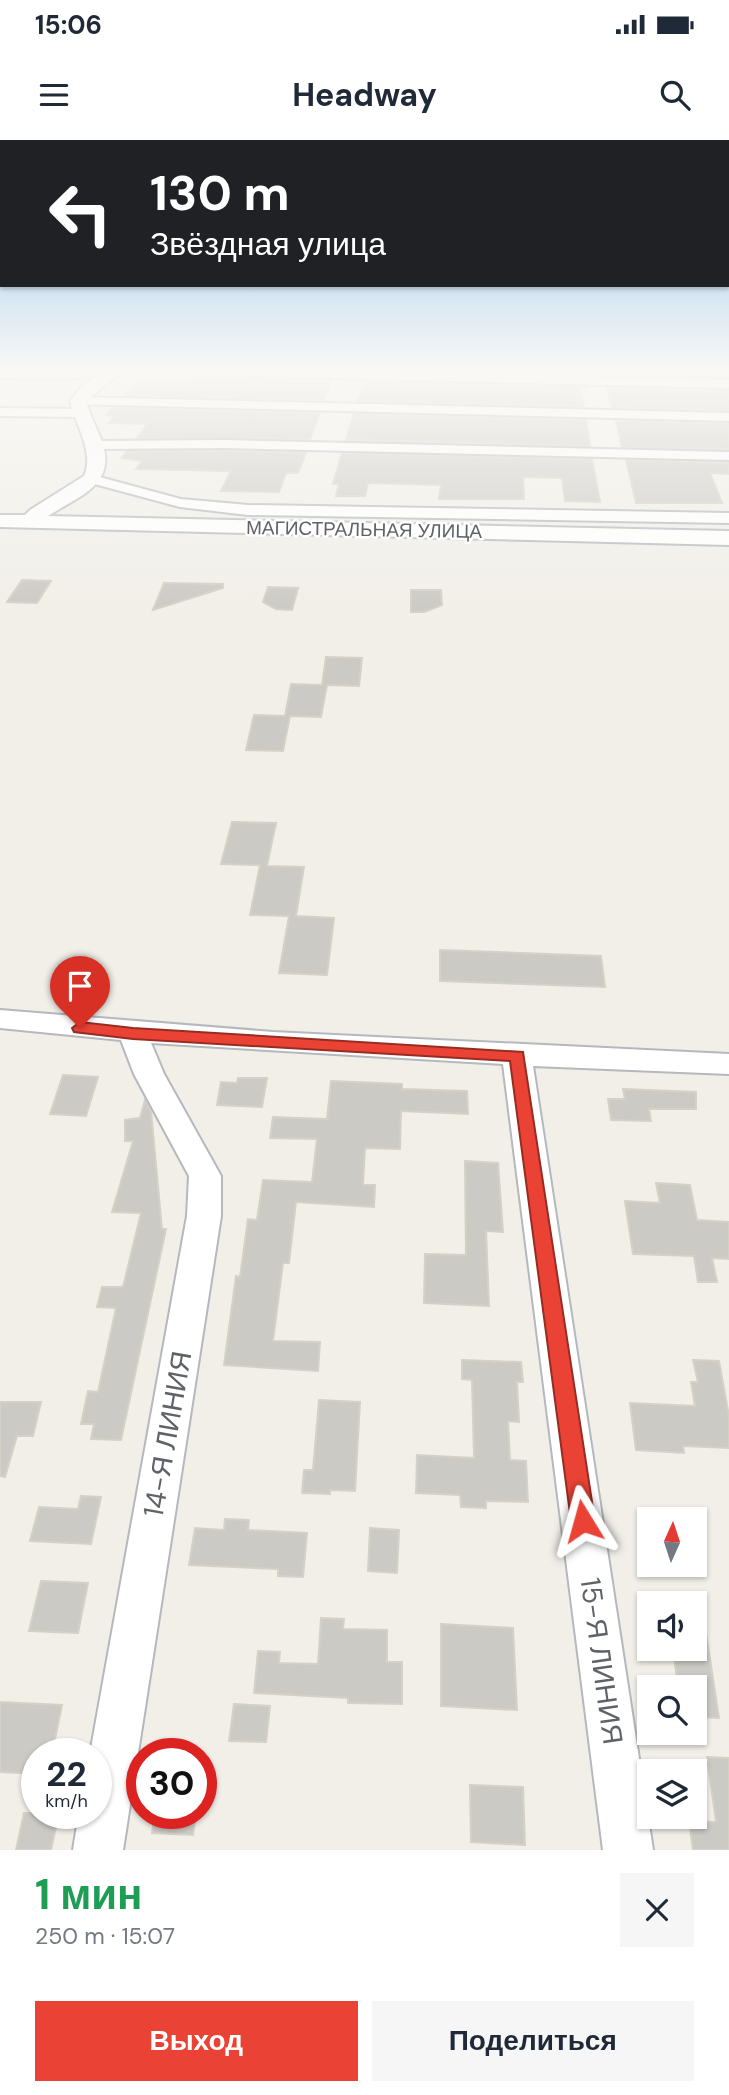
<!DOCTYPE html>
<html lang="ru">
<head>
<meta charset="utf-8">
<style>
  :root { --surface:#fff; --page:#f6f6f7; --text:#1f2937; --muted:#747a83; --accent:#ea4335 }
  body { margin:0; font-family:"DM Sans",sans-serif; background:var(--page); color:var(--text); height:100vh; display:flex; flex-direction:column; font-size:26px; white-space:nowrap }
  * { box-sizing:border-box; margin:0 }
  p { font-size:23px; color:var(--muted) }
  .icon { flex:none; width:38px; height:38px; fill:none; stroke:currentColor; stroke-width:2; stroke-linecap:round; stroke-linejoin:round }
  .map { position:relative; height:1710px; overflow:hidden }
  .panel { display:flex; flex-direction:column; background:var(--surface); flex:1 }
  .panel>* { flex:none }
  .guide { position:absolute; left:0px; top:0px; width:730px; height:147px; box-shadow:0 2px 5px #0004; background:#202124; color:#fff; overflow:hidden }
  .needle { width:46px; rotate:3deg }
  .controls { position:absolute; left:637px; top:1367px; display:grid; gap:14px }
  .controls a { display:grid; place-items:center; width:70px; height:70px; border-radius:0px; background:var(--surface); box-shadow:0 2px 5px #0004; font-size:35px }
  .speed { position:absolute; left:21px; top:1598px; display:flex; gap:14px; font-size:35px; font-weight:700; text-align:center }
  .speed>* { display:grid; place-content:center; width:91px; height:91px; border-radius:50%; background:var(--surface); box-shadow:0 2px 5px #0004; line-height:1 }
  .speed small { font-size:18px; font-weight:400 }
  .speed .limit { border:10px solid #d22; background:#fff; color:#111 }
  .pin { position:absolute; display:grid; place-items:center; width:60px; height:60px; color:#fff; margin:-72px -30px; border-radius:50% 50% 50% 0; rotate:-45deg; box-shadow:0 0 7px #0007 }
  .pin .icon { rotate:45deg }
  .me { position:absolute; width:77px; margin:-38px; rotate:352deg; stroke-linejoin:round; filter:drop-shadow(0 0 5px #0008) }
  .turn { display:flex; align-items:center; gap:24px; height:147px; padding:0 35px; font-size:32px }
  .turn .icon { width:91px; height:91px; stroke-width:2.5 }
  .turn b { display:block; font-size:49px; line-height:60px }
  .round { display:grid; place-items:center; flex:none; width:74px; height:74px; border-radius:0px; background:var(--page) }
  .head { display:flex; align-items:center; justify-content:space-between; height:119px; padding:0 35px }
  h1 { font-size:42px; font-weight:700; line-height:52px; color:#1e9e55 }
  .primary-button { display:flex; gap:14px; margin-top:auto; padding:14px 35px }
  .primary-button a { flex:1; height:80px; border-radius:0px; background:var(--accent); color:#fff; font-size:28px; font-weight:700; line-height:80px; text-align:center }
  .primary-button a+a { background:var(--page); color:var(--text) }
  .status { display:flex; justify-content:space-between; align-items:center; height:49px; padding:0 35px; background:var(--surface); direction:ltr }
  .status svg { height:19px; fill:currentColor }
  header { display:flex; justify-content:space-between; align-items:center; height:91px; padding:0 35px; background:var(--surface); font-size:32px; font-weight:700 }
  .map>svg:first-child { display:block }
  .building { fill:#cccac5; stroke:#d6d1c6; stroke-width:2 }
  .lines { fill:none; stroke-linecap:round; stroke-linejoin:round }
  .street-casing { stroke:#b5b8bc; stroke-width:4 }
  .secondary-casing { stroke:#b6babf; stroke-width:4 }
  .street { fill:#fff; fill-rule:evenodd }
  .secondary { fill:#fff; fill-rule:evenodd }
  .route { fill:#ea4335; stroke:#982c22; stroke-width:2 }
  .labels { text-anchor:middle; stroke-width:5; stroke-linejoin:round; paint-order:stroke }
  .far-street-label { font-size:19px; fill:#5f6368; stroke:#fff }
  .near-street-label { font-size:28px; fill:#5f6368; stroke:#fff }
</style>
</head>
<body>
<div class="status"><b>15:06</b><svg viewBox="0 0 49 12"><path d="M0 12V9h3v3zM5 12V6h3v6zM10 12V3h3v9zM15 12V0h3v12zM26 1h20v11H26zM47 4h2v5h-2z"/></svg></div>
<header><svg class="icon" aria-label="menu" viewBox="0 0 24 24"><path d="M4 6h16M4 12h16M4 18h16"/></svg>Headway<svg class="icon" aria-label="search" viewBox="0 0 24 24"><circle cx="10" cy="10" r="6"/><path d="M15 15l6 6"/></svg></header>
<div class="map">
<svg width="729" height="1710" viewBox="0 0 729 1710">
  <rect width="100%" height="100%" fill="#f1efe8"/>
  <!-- building -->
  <path class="building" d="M670 232 723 233 725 237 672 236Z
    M194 237 331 241 324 260 124 256 147 239 190 241Z
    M364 241 471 245 588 247 581 249 584 267 358 261Z
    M607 248 729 251V270L612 268Z
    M113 268 320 273 310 299 137 298 147 284 109 283 115 276 106 275Z
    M354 274 586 280 590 306 346 300Z
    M616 281 729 284V309L622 307Z
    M127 311H226L306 313 298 333H286L279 352 221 351 231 331 136 329 142 321 122 318Z
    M342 313 592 319 600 362 565 361 562 338 523 337 524 359H439L441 345 368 343 365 356H336L339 344H333Z
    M626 320 729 323V334L710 333 722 363H636Z
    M22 440 51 441 37 463 7 462Z
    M164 443 223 444V448L153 470Z
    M268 447 298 448 292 470 276 469 263 462Z
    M411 450H441L442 465 424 472H411Z
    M326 517 362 518 359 546 327 545 321 577 290 576 283 611 246 610 254 575 285 576 291 544 322 545Z
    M232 682 276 683 267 726 304 727 296 776 334 778 327 835 279 833 289 776 250 775 260 725 221 724Z
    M440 810 601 816 605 847 440 841Z
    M63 935 98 937 86 976 50 974Z
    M238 938H267L262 967 217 965 221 942 237 943Z
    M331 941 402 944V949L467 951 468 974 401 971 400 1009 365 1008 363 1045H375L374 1067 296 1062 289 1123H283L273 1201 320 1202 318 1231 224 1225 236 1136 240 1137 248 1079 257 1080 263 1040 312 1042 317 999 270 998 273 977 327 979Z
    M623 949 696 952V969H649L651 981 611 980 608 959H625Z
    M145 960 151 971 162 1089H166L121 1300 91 1299 94 1284H81L88 1251 98 1252 116 1168 97 1167 102 1147H123L141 1073 112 1072 133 1001H125V980L140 978Z
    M465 1021 498 1023 503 1092 486 1091 489 1166 424 1163 425 1114 466 1115Z
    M656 1043 690 1045 697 1080 729 1082V1119L712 1118 717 1142H698L694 1116 633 1114 625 1061 660 1063Z
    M462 1220 521 1222 523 1242H517L519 1282 508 1281 510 1320 526 1321 528 1362 486 1361V1368L461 1367 460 1355 416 1353 417 1315 474 1318 472 1240 462 1239Z
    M693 1220 719 1221 729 1276V1308L683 1306 684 1313 636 1310 630 1263 695 1266 691 1242H698Z
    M319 1260 360 1262 355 1351 330 1350V1354L302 1353 304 1330H313Z
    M0 1262H41L33 1296H17L5 1337 0 1336Z
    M81 1356 101 1357 91 1404 30 1401 39 1367 78 1369Z
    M225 1379 249 1380 248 1390 307 1393 303 1437 278 1436V1429L189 1425 195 1388 224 1390Z
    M370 1388 399 1390 397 1433 368 1431Z
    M41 1441 88 1443 78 1493 29 1491Z
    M321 1478 344 1479 343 1489 387 1490V1522H402V1564L348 1563V1558L254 1553 258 1511 280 1512 279 1523 318 1524Z
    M441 1484 513 1488 517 1570 441 1566Z
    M706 1494 710 1519 719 1578 695 1577V1547H678L674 1517 695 1518V1495Z
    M0 1562 62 1565 52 1614H37V1634L0 1632Z
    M234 1564 270 1566 266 1602 229 1601Z
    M707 1617 729 1618V1710H693L689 1681 716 1682Z
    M470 1645 523 1647 525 1705 471 1702Z
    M24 1673H59L51 1710H16Z
    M155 1673H196L193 1695 152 1693Z"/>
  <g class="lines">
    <defs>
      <path id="street" d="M118 231 113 235 62 239 0 238V232Z
        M170 231H316L729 240V248L176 234Z
        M78 257 729 273V281L74 264V258Z
        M0 268 80 269 86 273 80 277 0 276Z
        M226 300 729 312V320L226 308 93 309 86 305 93 301Z
        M92 335 181 359 248 365 729 373V383L248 375 180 367 87 342V336Z
        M0 870 273 892 729 914V934L533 926 653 1710H603L503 924 151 903 164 934 221 1036V1076L123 1710H73L79 1673H96V1614H90L187 1076 189 1036 134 934 121 900 0 888Z"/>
      <path id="secondary" d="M104 231H122L86 261C90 276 97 288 102 302 117 345 79 356 48 376L729 391V405L0 387V375H25L30 370 84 336C95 312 75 284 70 261L82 246Z"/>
    </defs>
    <!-- street casing -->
    <use href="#street" class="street-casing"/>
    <!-- secondary casing -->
    <use href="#secondary" class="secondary-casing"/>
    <!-- street -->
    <use href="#street" class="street"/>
    <!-- secondary -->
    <use href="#secondary" class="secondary"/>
  </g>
  <!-- sky -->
  <linearGradient id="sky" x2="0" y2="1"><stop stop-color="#8fc3f1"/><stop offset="0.49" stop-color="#f9f8f5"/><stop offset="1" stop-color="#f9f8f5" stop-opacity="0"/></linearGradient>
  <rect width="729" height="470" fill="url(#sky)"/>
  <!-- route -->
  <path class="route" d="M80 882 133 888 523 912 595 1381 591 1389 583 1393 574 1389 571 1381 510 921 133 899 74 892 72 888Z"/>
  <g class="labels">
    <!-- far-street labels -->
    <g class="far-street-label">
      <text transform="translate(364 389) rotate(1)" y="7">МАГИСТРАЛЬНАЯ УЛИЦА</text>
    </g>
    <!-- near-street labels -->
    <g class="near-street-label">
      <text transform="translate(167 1294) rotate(-80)" y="10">14-Я ЛИНИЯ</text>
      <text transform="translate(602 1521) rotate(82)" y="10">15-Я ЛИНИЯ</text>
    </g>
  </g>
</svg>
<div class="controls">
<a><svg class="needle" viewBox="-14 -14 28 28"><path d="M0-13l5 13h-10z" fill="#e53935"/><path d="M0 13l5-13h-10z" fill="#747a83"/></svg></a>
<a><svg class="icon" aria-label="sound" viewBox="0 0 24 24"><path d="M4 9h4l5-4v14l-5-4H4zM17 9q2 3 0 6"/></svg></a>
<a><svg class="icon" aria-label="search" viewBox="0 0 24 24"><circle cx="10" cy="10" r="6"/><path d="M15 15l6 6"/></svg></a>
<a><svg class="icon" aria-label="layers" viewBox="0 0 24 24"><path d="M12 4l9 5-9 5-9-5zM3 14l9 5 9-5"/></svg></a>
</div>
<div class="speed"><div>22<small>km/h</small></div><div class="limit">30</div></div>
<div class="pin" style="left:80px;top:888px;background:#d93025"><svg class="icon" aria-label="arrive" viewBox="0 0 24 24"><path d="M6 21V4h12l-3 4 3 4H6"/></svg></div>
<svg class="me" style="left:583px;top:1381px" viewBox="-20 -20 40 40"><path d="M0-17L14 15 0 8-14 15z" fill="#ea4335" stroke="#fff" stroke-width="4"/></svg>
<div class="guide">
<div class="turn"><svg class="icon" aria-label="left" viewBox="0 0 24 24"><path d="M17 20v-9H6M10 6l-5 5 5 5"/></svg><div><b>130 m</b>Звёздная улица</div></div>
</div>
</div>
<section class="panel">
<div class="head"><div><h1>1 мин</h1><p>250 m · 15:07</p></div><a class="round"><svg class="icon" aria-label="close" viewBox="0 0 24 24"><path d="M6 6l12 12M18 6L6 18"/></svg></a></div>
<div class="primary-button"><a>Выход</a><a>Поделиться</a></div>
</section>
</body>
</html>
